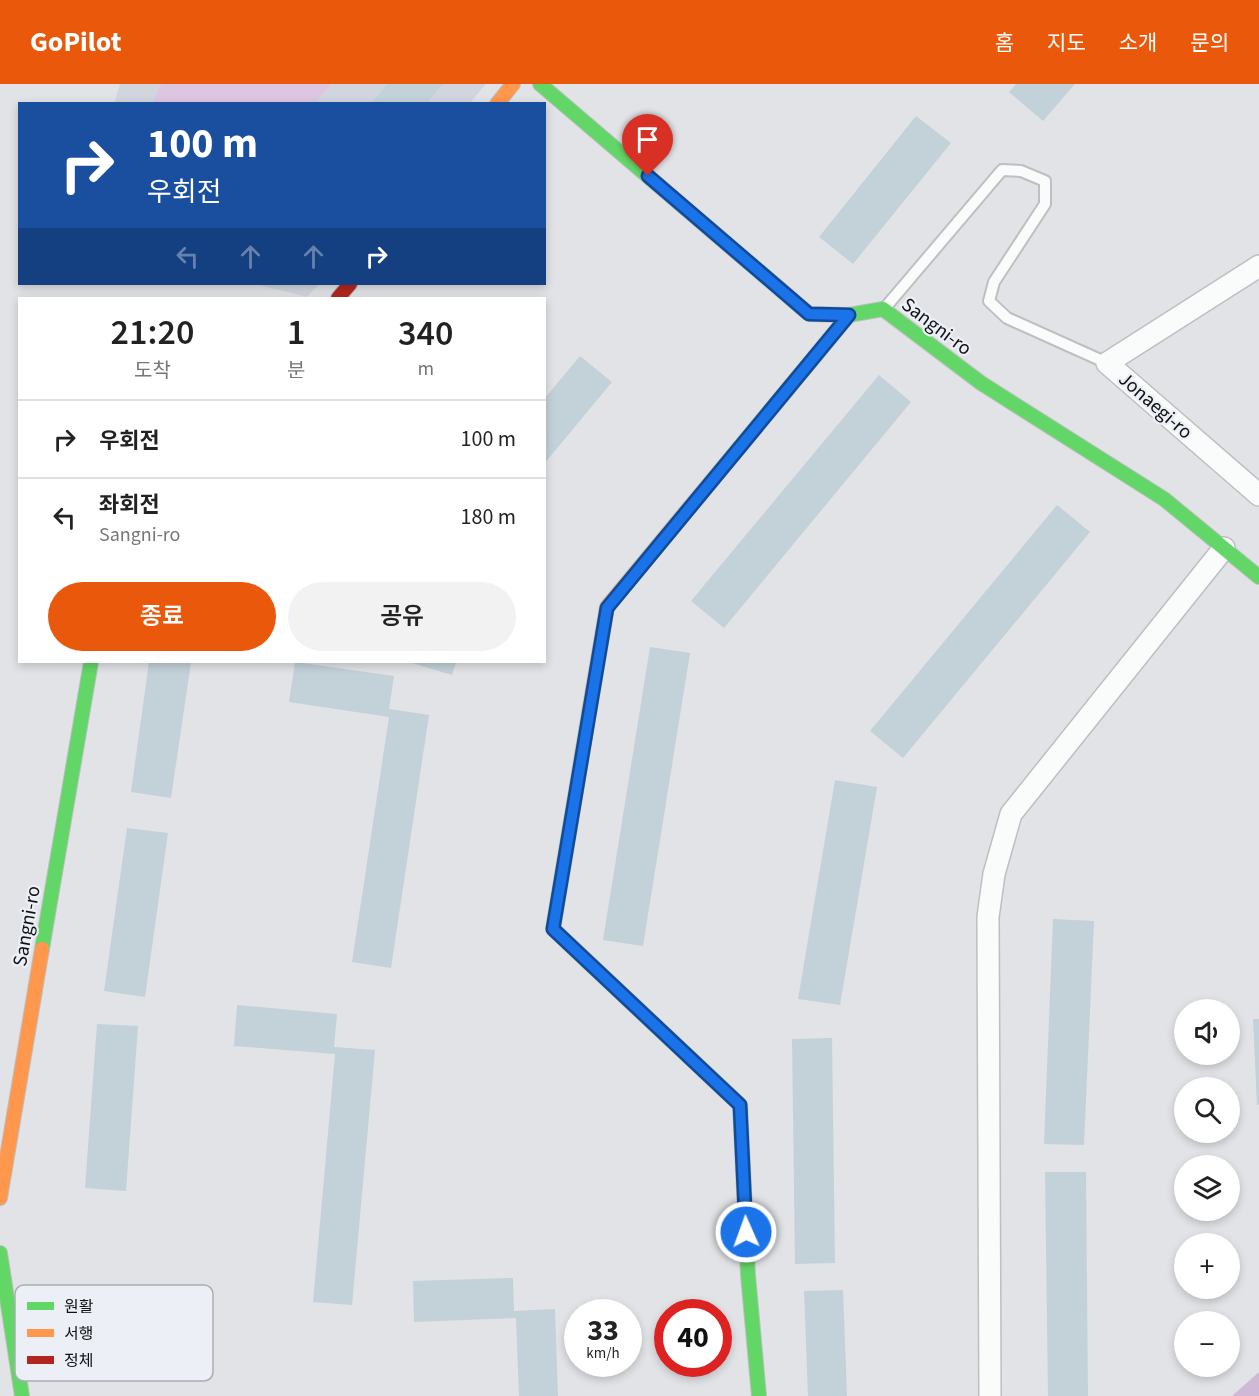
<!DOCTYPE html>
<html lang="ko">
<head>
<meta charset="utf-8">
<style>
  :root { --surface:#fff; --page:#f2f2f2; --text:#222; --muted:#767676; --line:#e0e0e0; --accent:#ea580c }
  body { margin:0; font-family:"Source Sans 3","Noto Sans KR",sans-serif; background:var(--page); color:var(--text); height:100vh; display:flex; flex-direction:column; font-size:22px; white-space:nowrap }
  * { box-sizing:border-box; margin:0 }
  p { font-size:20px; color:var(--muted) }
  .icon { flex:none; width:33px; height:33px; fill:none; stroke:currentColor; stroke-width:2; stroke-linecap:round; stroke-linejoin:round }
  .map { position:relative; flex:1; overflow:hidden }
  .sheet { position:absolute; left:18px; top:213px; width:528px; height:366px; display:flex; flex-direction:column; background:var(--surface); border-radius:0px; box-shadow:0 3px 9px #0003 }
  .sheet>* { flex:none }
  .banner { position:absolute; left:18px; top:18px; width:528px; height:183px; border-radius:0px; box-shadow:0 3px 9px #0003; background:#1a4fa0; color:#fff; overflow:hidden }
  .controls { position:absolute; left:1174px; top:915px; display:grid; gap:12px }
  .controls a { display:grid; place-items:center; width:66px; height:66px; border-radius:50%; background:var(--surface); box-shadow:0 3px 9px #0003; font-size:30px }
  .speed { position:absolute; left:564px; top:1215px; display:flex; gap:12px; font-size:30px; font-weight:700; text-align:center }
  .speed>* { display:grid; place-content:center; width:78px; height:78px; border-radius:50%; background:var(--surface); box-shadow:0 3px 9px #0003; line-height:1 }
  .speed small { font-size:15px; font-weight:400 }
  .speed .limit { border:9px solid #d22; background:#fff; color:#111 }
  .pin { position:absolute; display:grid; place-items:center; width:51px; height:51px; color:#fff; margin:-62px -26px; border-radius:50% 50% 50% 0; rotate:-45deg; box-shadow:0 0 6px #0007 }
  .pin .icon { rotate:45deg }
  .me { position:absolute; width:66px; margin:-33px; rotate:358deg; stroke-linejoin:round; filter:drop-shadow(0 0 4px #0008) }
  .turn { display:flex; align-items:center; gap:21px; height:126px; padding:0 30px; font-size:27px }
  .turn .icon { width:78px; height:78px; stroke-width:2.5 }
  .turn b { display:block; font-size:42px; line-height:51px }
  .lanes { display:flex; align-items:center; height:57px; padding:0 30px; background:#0003; justify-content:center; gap:30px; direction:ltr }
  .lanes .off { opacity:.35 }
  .eta { display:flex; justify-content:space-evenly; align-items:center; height:102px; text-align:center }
  .eta b { font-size:36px; font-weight:600; line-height:42px }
  .primary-button { display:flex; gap:12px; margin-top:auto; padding:12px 30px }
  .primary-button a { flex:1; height:69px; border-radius:36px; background:var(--accent); color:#fff; font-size:24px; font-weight:600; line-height:69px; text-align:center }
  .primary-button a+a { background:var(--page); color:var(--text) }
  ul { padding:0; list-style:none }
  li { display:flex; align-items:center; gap:18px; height:78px; padding:0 30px; border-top:2px solid var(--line) }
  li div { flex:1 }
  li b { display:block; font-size:22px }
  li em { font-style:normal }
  header { display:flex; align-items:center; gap:36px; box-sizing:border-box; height:84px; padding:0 30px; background:var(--accent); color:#fff }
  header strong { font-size:28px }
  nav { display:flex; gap:33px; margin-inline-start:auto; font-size:21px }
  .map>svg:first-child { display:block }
  .built { fill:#d1d6de }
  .green { fill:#ddc6e2 }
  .forest { fill:#d0b9d6 }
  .building { fill:#c3d2d9 }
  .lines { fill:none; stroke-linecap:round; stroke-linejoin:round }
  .lane-casing { stroke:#bdbfc1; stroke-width:14 }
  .street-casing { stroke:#bdbfc1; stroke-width:24 }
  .fast-casing { stroke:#bdbfc1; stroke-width:16 }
  .slow-casing { stroke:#bdbfc1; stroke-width:16 }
  .jam-casing { stroke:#bdbfc1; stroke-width:16 }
  .lane { stroke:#fafbfb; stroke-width:10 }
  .street { stroke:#fafbfb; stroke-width:21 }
  .fast { stroke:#63d668; stroke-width:14 }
  .slow { stroke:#ff974d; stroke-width:14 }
  .jam { stroke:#b3261e; stroke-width:14 }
  .route-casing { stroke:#114b97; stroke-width:15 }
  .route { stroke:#1a73e8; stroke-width:10 }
  .labels { text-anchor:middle; stroke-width:4.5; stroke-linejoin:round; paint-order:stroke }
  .street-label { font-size:20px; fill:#111214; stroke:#ecf0f6 }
  .key { fill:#ecf0f6; stroke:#aaadb2; stroke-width:1.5 }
  .key-label { font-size:16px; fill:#111214 }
</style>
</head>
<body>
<header>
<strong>GoPilot</strong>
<nav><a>홈</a><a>지도</a><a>소개</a><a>문의</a></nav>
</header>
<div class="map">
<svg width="1259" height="1312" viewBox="0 0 1259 1312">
  <rect width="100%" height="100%" fill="#e1e3e6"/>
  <!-- built -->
  <path class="built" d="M120 0H486L470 19 114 20Z
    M188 200H319L307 213 255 200Z"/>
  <!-- green -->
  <path class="green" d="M162 0H331L315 19H154L155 11Z"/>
  <!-- forest -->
  <path class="forest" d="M1259 1288V1312H1232Z"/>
  <!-- building -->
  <path class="building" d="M387 0H443L426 20H371Z
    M1016 0H1075L1043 37 1009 8Z
    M916 32 951 59 853 180 819 153Z
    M580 272 612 298 544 380V315Z
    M879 291 911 318 724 544 691 517Z
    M1057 421 1090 448 903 674 870 647Z
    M650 563 690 569 643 862 603 856Z
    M149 578H191L171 714 131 708Z
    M295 578 394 592 389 625 429 631 391 884 352 878 389 633 289 618Z
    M409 578H456L452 591Z
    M835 696 877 703 840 921 798 915Z
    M127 744 168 749 145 913 104 907Z
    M1053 835 1094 837 1084 1061 1044 1060Z
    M237 921 337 930 334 963 375 966 352 1221 313 1218 335 970 234 962Z
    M1253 935H1259V1021H1257Z
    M97 940 138 942 126 1107 85 1104Z
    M832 954 835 1179 795 1180 792 955Z
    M1045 1088H1086L1088 1312H1048Z
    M513 1194 514 1227 555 1225 558 1312H519L516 1234 414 1238 413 1197Z
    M843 1206 847 1312H808L804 1207Z"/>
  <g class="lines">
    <defs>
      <path id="lane" d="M884 225 1002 86 1021 87 1045 97V120L994 198 989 217 1007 234 1107 279"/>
      <path id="street" d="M1259 182 1107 279 1259 411
        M990 1312 988 833 994 790 1011 730 1224 464"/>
      <path id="fast" d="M540 0 809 230 849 231 883 225 981 299 1164 415 1259 493
        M739 364 849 231
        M589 629 553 845 740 1021 748 1191 759 1312
        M42 865 91 578
        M0 1169 22 1312"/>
      <path id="slow" d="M497 20 513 0
        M589 629 607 523 739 364
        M0 1114 42 865"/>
      <path id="jam" d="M338 214 350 200"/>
    </defs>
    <!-- lane casing -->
    <use href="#lane" class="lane-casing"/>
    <!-- street casing -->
    <use href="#street" class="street-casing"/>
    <!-- fast casing -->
    <use href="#fast" class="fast-casing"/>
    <!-- slow casing -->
    <use href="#slow" class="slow-casing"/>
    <!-- jam casing -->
    <use href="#jam" class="jam-casing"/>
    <!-- lane -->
    <use href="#lane" class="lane"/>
    <!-- street -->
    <use href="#street" class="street"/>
    <!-- fast -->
    <use href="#fast" class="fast"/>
    <!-- slow -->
    <use href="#slow" class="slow"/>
    <!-- jam -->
    <use href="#jam" class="jam"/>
  </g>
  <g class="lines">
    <defs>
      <path id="route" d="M648 92 809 230 849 231 607 524 553 845 740 1021 746 1148"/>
    </defs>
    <!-- route casing -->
    <use href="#route" class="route-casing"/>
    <!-- route -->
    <use href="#route" class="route"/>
  </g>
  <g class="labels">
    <!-- street labels -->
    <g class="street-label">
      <text transform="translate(937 242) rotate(37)" y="7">Sangni-ro</text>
      <text transform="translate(1156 321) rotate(41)" y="7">Jonaegi-ro</text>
      <text transform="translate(26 842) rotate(-80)" y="7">Sangni-ro</text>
    </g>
  </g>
  <!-- legend -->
  <rect x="15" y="1201" width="198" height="96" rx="9" class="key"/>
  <rect x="27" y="1218" width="27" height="8" fill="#63d668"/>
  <rect x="27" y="1245" width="27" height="8" fill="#ff974d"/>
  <rect x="27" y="1272" width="27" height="8" fill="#b3261e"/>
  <g class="key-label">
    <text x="64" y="1228">원활</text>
    <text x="64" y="1255">서행</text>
    <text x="64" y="1282">정체</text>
  </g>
</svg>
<div class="controls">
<a><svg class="icon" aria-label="sound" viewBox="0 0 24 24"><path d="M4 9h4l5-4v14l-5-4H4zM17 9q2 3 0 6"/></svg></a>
<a><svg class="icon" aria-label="search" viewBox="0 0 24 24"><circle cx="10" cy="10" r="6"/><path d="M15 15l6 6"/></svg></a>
<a><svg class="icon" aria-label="layers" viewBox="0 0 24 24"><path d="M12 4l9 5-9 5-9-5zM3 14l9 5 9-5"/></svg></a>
<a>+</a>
<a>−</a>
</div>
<div class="speed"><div>33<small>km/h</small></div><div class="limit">40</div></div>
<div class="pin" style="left:648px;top:92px;background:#d93025"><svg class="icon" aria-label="arrive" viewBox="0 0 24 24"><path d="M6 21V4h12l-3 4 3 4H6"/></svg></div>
<svg class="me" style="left:746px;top:1148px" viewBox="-20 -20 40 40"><circle r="17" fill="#1a73e8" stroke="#fff" stroke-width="3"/><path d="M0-11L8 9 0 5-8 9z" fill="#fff"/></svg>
<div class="banner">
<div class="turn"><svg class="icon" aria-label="right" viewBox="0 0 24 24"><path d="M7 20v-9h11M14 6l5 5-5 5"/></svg><div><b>100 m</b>우회전</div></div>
<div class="lanes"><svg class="icon off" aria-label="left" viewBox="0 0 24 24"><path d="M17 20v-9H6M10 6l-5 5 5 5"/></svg><svg class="icon off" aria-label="ahead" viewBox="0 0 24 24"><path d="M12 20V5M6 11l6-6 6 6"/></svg><svg class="icon off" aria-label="ahead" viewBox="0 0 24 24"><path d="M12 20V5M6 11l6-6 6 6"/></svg><svg class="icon" aria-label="right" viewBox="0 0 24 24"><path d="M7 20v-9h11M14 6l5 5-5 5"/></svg></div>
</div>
<section class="sheet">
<div class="eta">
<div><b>21:20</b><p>도착</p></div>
<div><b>1</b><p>분</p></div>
<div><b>340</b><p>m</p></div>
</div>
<ul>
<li><svg class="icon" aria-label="right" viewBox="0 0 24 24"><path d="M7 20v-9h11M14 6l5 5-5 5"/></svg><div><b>우회전</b></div><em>100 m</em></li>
<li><svg class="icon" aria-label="left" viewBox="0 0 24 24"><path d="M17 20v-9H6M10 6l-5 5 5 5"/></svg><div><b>좌회전</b><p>Sangni-ro</p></div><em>180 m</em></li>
</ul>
<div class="primary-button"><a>종료</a><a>공유</a></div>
</section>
</div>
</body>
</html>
